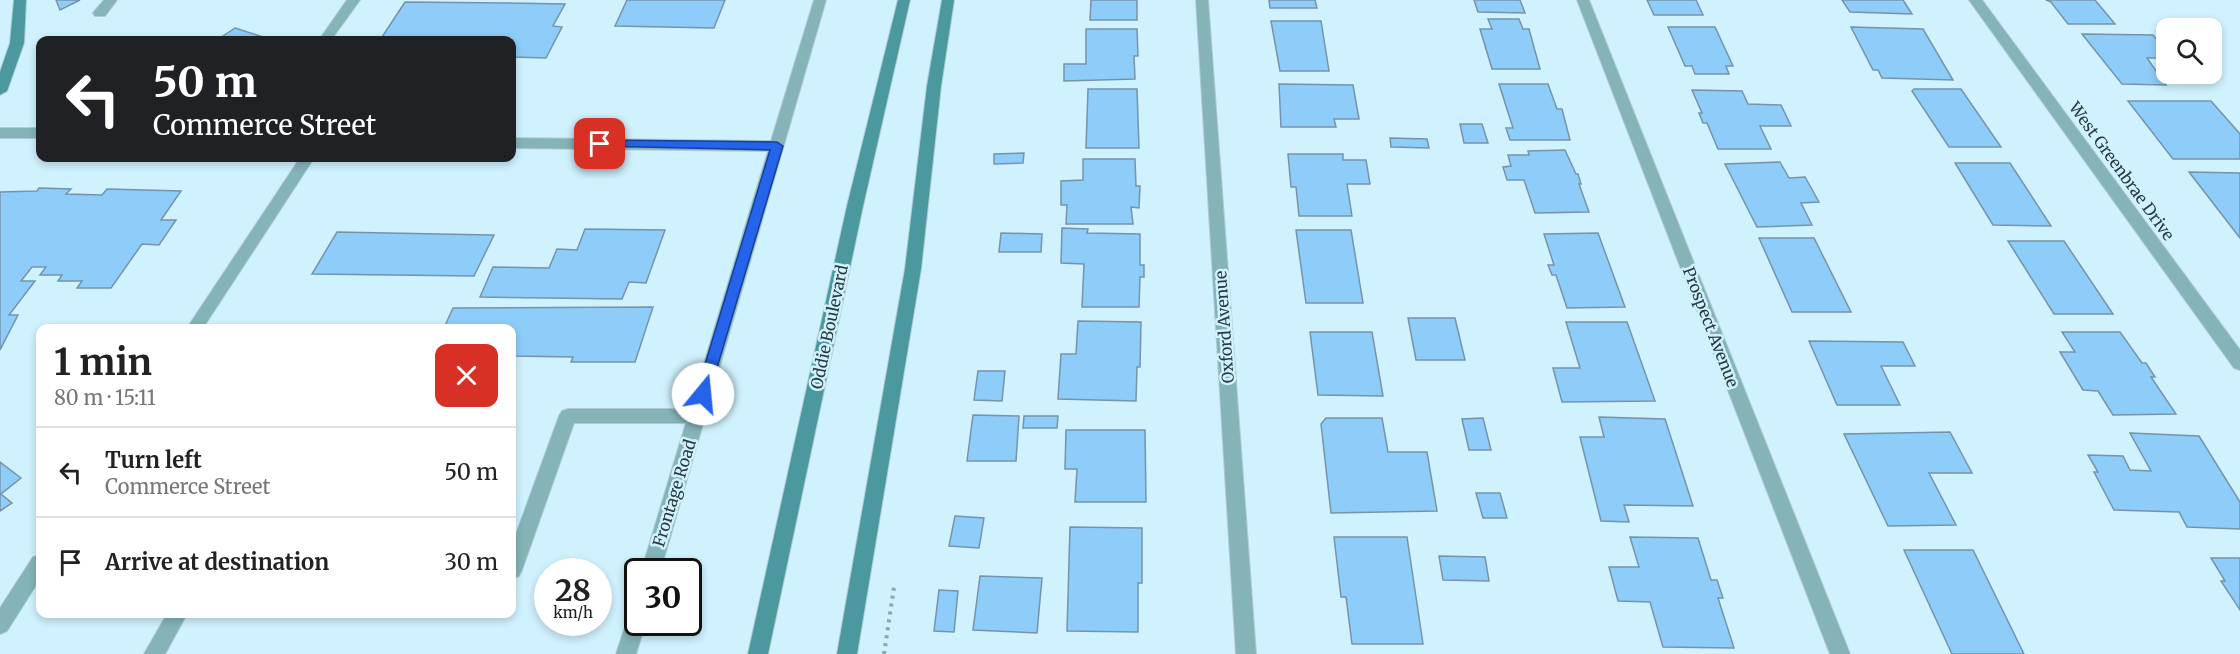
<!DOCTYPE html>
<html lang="en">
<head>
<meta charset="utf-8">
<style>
  :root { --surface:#fff; --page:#f2f2f2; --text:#222; --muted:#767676; --line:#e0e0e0 }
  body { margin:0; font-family:Merriweather,serif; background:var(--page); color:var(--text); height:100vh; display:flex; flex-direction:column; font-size:22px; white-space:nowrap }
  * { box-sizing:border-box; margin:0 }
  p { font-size:20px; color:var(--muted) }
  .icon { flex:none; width:33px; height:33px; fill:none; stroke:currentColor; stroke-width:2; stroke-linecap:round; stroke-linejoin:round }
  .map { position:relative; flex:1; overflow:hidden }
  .side { position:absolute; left:36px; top:324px; width:480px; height:294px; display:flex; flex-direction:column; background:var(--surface); border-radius:12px; box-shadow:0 3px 9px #0003 }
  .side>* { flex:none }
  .banner { position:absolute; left:36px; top:36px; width:480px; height:126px; border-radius:12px; box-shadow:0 3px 9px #0003; background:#202124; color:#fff; overflow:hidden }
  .buttons { position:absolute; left:2156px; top:18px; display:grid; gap:12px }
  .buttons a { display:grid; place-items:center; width:66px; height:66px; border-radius:12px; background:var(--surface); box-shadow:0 3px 9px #0003; font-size:30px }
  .speed { position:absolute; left:534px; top:558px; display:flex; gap:12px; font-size:30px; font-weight:700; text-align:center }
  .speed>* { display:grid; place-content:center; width:78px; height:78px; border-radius:50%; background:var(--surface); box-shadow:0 3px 9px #0003; line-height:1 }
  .speed small { font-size:15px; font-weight:400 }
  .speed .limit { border:3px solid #111; border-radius:9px; background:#fff; color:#111 }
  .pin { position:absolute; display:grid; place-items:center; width:51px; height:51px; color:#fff; margin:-26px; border-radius:12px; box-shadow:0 3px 9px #0006 }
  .me { position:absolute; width:66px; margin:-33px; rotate:17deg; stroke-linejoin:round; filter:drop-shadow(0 0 4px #0008) }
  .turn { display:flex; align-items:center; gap:21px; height:126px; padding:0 18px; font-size:27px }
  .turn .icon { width:78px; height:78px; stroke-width:2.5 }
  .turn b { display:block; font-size:42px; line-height:51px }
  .round { display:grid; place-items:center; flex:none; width:63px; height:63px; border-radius:12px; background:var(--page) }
  .headline { display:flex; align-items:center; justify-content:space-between; height:102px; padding:0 18px }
  h1 { font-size:36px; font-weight:700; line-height:45px }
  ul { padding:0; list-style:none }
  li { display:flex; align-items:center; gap:18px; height:90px; padding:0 18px; border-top:2px solid var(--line) }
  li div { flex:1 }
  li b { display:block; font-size:22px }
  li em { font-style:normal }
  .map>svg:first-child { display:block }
  .building { fill:#8eccf9; stroke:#7594ab; stroke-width:1.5 }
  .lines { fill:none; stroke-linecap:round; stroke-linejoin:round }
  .service-casing { stroke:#aeccd8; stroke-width:2 }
  .minor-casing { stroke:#aeccd8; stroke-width:2 }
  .tertiary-casing { stroke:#aeccd8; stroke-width:2 }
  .secondary-casing { stroke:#aeccd8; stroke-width:2 }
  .path { stroke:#8ca6b0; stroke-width:4; stroke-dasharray:3 5; stroke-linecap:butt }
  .service { fill:#84b4b8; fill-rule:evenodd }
  .minor { fill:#84b4b8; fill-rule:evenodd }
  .tertiary { fill:#84b4b8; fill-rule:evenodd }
  .secondary { fill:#4b989f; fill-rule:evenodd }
  .route { fill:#2563eb; stroke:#184099; stroke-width:1.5 }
  .labels { text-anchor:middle; stroke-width:5; stroke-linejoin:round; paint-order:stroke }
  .street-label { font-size:16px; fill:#28383e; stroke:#d0f1fe }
</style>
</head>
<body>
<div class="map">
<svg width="2240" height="654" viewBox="0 0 2240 654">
  <rect width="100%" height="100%" fill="#d0f1fe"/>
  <!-- building -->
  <path class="building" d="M56 0H80L60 10Z
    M627 0H725L714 28 615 26Z
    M1091 0H1137V20H1090Z
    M1269 0H1315L1317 8H1270Z
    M1474 0H1520L1525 13 1478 12Z
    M1647 0H1696L1703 15H1654Z
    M1842 0H1903L1912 14 1850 12Z
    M2046 0H2095L2115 24H2068L2051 2Z
    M405 2 506 3 565 4 553 26 562 27 546 58 512 57V40H380Z
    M1488 19H1519L1523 29H1529L1540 69H1492L1480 29H1492Z
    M1271 21H1321L1329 71H1280Z
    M1668 27H1715L1733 66H1726L1729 74H1695L1692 66H1685Z
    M1851 27 1923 29 1953 80 1882 78 1878 70H1873Z
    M235 28 260 36 254 40H217Z
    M1086 29H1137L1138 56H1134L1135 79 1064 81V64H1086Z
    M2082 34 2153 35 2166 50V58H2147L2166 85 2122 84Z
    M1279 84 1353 85 1359 119H1334L1336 127H1281Z
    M1499 84H1548L1557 109H1562L1570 140H1510L1506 128H1513Z
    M1088 89H1137L1139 148H1086Z
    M1914 89H1961L2001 147H1949L1912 91Z
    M1692 90 1742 91 1748 104 1781 105 1791 126H1760L1771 149H1718L1707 123H1703L1699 113H1702Z
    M2128 101H2211L2240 134V159H2173Z
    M1460 124H1482L1488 143H1464Z
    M1390 138 1427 139 1429 148 1391 147Z
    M1565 150 1576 174H1578L1581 184H1579L1589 212 1535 213 1524 180H1507L1503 167 1511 166 1508 155H1529L1528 151Z
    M1024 153 1023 163 994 164V154Z
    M1288 154H1343V160H1366L1370 184H1347L1352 216H1299L1296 187H1291Z
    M1083 159H1135L1136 186H1140L1139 208 1131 207 1133 224H1066L1067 205H1061V181L1083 180Z
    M1780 162 1789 178 1805 177 1819 202 1801 203 1812 225 1757 227 1725 164Z
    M1955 163H2010L2051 226 1993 225Z
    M2189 172 2240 173V238Z
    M39 188 71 189 66 194 102 195 107 189 181 191 161 220H176L159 245 142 244 111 288H77L82 281H58L62 275H40L46 267H32L21 281H35L9 315H18L0 350V192L37 191Z
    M1062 228 1088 229 1087 233 1140 234V265H1144V277H1140L1139 307H1082L1084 264 1061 263Z
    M585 229 665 230 646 283 629 282 622 299 480 297 493 267 549 268 557 249 577 250Z
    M1296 230H1351L1363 303H1306Z
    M337 232 490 235H494L474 276 312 274Z
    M1001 233 1042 234 1041 252H999Z
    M1598 233 1625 307 1567 308 1556 275H1552L1548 265H1554L1544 234Z
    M1759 238H1814L1851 312H1792Z
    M2008 241H2064L2113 314H2054Z
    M653 307 635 362H571L573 357 512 356V328H444L453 308Z
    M1408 318H1455L1465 360H1416Z
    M1078 321 1141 322 1140 367H1137L1136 401 1058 399 1061 354H1076Z
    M1566 322H1627L1655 401 1562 402 1553 368H1580Z
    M1310 332H1372L1383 396 1318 395Z
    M2062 332H2120L2142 363H2146L2155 377H2151L2176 414 2113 415 2098 391 2083 390 2060 352H2075Z
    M1809 341 1903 342 1915 366H1881L1900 405H1837Z
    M978 371H1005L1002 401 974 400Z
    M973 415 1019 416 1016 461H967Z
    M1024 416H1058L1057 428H1023Z
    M1599 417 1665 419 1693 506 1624 505 1629 522 1601 521 1580 437H1604Z
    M1326 418H1382L1388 452H1427L1437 511 1331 513 1321 424Z
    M1483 418 1491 450H1469L1462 419Z
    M1066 430H1145L1146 502H1075L1077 469H1065Z
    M1950 432 1972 473H1929L1956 525 1888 526 1844 434Z
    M2130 433 2199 436 2240 502V529L2187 527 2179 512 2114 510 2094 472H2098L2088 455 2123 456 2130 470 2151 471Z
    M0 462 21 478 1 494 12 503 0 511Z
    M1476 493H1500L1507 518H1483Z
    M955 516 984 518 979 548 949 546Z
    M1070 527 1142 528V583H1138V632L1067 631Z
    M1334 537H1407L1423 644H1352L1346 597H1341Z
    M1630 537 1698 538 1711 580H1717L1723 598H1718L1734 648 1663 647 1650 602 1618 601 1609 567H1639Z
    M1904 550H1973L2024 654H1952Z
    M1439 556 1485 557 1489 581 1443 580Z
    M2211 558H2240V610L2221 581H2225Z
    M980 576 1042 578 1037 633 973 630Z
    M939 590 958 591 954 632 934 631Z"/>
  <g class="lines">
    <defs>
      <path id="service" d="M104 0H117L105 16H95L93 13Z
        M300 158H314L203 328H187Z
        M568 409H697L703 411 706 416 703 421 697 423H574L522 570 519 576 512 579V545L559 416 562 411Z
        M40 555V579L7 631 0 634V608L33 557Z
        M167 614H187L165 654H144Z"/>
      <path id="minor" d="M347 0H360L331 40H319Z
        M814 0H826L660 572H641L768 151 512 148V138L771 141Z
        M1196 0H1208L1256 654H1236Z
        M1577 0H1589L1850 654H1830Z
        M0 128H40V138H0Z
        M638 606V622H646L636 654H616L631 609Z"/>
      <path id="tertiary" d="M1969 0H1982L2240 350V370L2234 368Z"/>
      <path id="secondary" d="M14 0H26L24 43 7 91 0 95V72L10 43Z
        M898 0H910L863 206 768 654H748L847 206Z
        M942 0H954L941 86 921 269 857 654H837L905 269 927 86Z"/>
    </defs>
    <!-- service casing -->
    <use href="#service" class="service-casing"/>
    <!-- minor casing -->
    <use href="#minor" class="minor-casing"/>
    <!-- tertiary casing -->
    <use href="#tertiary" class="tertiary-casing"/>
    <!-- secondary casing -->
    <use href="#secondary" class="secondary-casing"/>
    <!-- path -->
    <path class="path" d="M884 654 894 587"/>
    <!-- service -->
    <use href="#service" class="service"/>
    <!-- minor -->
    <use href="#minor" class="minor"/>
    <!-- tertiary -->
    <use href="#tertiary" class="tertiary"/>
    <!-- secondary -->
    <use href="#secondary" class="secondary"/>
  </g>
  <!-- route -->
  <path class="route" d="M600 140 777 142 783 146 708 398H698L696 394 770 150 596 146V141Z"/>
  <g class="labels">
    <!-- street labels -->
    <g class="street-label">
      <text transform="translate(2122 171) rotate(54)" y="6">West Greenbrae Drive</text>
      <text transform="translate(829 327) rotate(-78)" y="6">Oddie Boulevard</text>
      <text transform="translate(1224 327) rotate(-94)" y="6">Oxford Avenue</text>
      <text transform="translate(1711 327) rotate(69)" y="6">Prospect Avenue</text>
      <text transform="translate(674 493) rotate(-73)" y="6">Frontage Road</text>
    </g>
  </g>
</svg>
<div class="buttons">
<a><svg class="icon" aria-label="search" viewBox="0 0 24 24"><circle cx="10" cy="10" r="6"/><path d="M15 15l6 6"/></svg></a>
</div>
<div class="speed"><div>28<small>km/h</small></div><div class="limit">30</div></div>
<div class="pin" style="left:600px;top:144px;background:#d93025"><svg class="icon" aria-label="arrive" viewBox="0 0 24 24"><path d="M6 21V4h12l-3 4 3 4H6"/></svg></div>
<svg class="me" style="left:703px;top:394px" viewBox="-20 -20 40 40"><circle r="19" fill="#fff"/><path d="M0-13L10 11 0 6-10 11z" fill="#2563eb"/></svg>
<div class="banner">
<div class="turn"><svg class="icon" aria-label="left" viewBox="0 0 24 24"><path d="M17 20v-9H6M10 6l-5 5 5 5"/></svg><div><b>50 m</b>Commerce Street</div></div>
</div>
<section class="side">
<div class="headline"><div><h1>1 min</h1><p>80 m · 15:11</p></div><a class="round" style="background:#d93025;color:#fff"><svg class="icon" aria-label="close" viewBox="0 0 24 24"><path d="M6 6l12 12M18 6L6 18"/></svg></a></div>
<ul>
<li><svg class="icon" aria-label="left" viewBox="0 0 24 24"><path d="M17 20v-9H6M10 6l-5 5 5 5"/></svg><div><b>Turn left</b><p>Commerce Street</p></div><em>50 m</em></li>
<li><svg class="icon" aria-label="arrive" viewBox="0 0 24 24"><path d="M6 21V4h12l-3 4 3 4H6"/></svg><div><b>Arrive at destination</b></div><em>30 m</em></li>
</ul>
</section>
</div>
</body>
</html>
